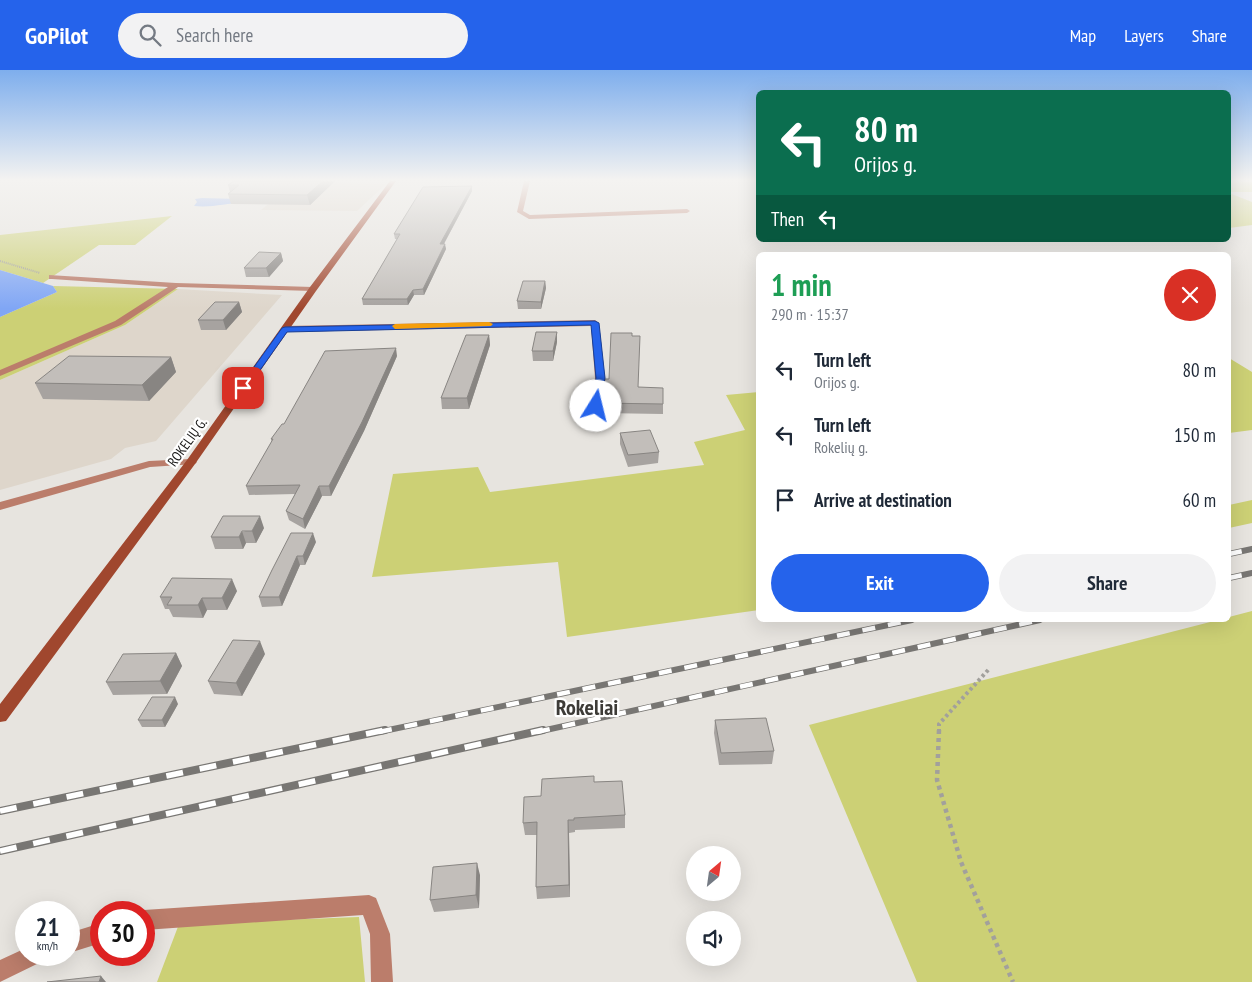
<!DOCTYPE html>
<html lang="en">
<head>
<meta charset="utf-8">
<style>
  :root { --surface:#fff; --page:#f2f2f3; --text:#1f2937; --muted:#747a83; --accent:#2563eb }
  body { margin:0; font-family:"PT Sans Narrow",sans-serif; background:var(--page); color:var(--text); height:100vh; display:flex; flex-direction:column; font-size:19px; white-space:nowrap }
  * { box-sizing:border-box; margin:0 }
  p { font-size:16px; color:var(--muted) }
  .icon { flex:none; width:28px; height:28px; fill:none; stroke:currentColor; stroke-width:2; stroke-linecap:round; stroke-linejoin:round }
  .map { position:relative; flex:1; overflow:hidden }
  .side { position:absolute; left:756px; top:182px; width:475px; height:370px; display:flex; flex-direction:column; background:var(--surface); border-radius:8px; box-shadow:0 5px 20px #0002 }
  .side>* { flex:none }
  .top-card { position:absolute; left:756px; top:20px; width:475px; height:152px; border-radius:8px; box-shadow:0 5px 20px #0002; background:#0b6e4f; color:#fff; overflow:hidden }
  .needle { width:32px; rotate:29deg }
  .tools { position:absolute; left:686px; top:776px; display:grid; gap:10px }
  .tools a { display:grid; place-items:center; width:55px; height:55px; border-radius:50%; background:var(--surface); box-shadow:0 5px 20px #0002; font-size:25px }
  .speed { position:absolute; left:15px; top:831px; display:flex; gap:10px; font-size:25px; font-weight:700; text-align:center }
  .speed>* { display:grid; place-content:center; width:65px; height:65px; border-radius:50%; background:var(--surface); box-shadow:0 5px 20px #0002; line-height:1 }
  .speed small { font-size:12px; font-weight:400 }
  .speed .limit { border:8px solid #d22; background:#fff; color:#111 }
  .pin { position:absolute; display:grid; place-items:center; width:42px; height:42px; color:#fff; margin:-21px; border-radius:10px; box-shadow:0 2px 8px #0006 }
  .me { position:absolute; width:55px; margin:-28px; rotate:9deg; stroke-linejoin:round; filter:drop-shadow(0 0 4px #0008) }
  .turn { display:flex; align-items:center; gap:18px; height:105px; padding:0 15px; font-size:22px }
  .turn .icon { width:65px; height:65px; stroke-width:2.5 }
  .turn b { display:block; font-size:35px; line-height:42px }
  .then { display:flex; align-items:center; height:48px; padding:0 15px; background:#0003; gap:10px; font-size:19px }
  .round { display:grid; place-items:center; flex:none; width:52px; height:52px; border-radius:26px; background:var(--page) }
  .overview { display:flex; align-items:center; justify-content:space-between; height:85px; padding:0 15px }
  h1 { font-size:30px; font-weight:700; line-height:38px; color:#1e9e55 }
  .primary-button { display:flex; gap:10px; margin-top:auto; padding:10px 15px }
  .primary-button a { flex:1; height:58px; border-radius:30px; background:var(--accent); color:#fff; font-size:20px; font-weight:700; line-height:58px; text-align:center }
  .primary-button a+a { background:var(--page); color:var(--text) }
  ul { padding:0; list-style:none }
  li { display:flex; align-items:center; gap:15px; height:65px; padding:0 15px }
  li div { flex:1 }
  li b { display:block; font-size:19px }
  li em { font-style:normal }
  header { display:flex; align-items:center; gap:30px; box-sizing:border-box; height:70px; padding:0 25px; background:var(--accent); color:#fff }
  header strong { font-size:24px }
  nav { display:flex; gap:28px; margin-inline-start:auto; font-size:18px }
  .search { width:350px; height:45px; background:var(--page); display:flex; align-items:center; gap:12px; box-sizing:border-box; padding:0 18px; border-radius:28px; color:var(--muted); font-size:19px }
  .map>svg:first-child { display:block }
  .built { fill:#ded6cb }
  .green { fill:#ccd075 }
  .water { fill:#80a6f5 }
  .lines { fill:none; stroke-linecap:round; stroke-linejoin:round }
  .path-far2 { stroke:#a2a09c; stroke-width:2; stroke-dasharray:1 1; stroke-linecap:butt }
  .path-far1 { stroke:#a2a09c; stroke-width:4; stroke-dasharray:3 3; stroke-linecap:butt }
  .path { stroke:#a2a09c; stroke-width:4.5; stroke-dasharray:4 4; stroke-linecap:butt }
  .minor { fill:#bb7d6b; fill-rule:evenodd }
  .secondary { fill:#a0472e; fill-rule:evenodd }
  .rail-far1-casing { stroke:#787673; stroke-width:6 }
  .rail-casing { stroke:#787673; stroke-width:8 }
  .rail-far1 { stroke:#fff; stroke-width:4.5; stroke-dasharray:13; stroke-linecap:butt }
  .rail { stroke:#fff; stroke-width:5.5; stroke-dasharray:17; stroke-linecap:butt }
  .wall { fill:#a7a3a0 }
  .shaded-wall { fill:#888582 }
  .building { fill:#c2beba; stroke:#888582 }
  .route { fill:#2563eb; stroke:#184099 }
  .slow { fill:#f59e0b }
  .labels { text-anchor:middle; stroke-width:4.5; stroke-linejoin:round; paint-order:stroke }
  .street-label { font-size:14px; fill:#141312; stroke:#fff }
  .near-district-label { font-size:22px; font-weight:bold; fill:#3d3b37; stroke:#fff }
</style>
</head>
<body>
<header>
<strong>GoPilot</strong>
<div class="search"><svg class="icon" aria-label="search" viewBox="0 0 24 24"><circle cx="10" cy="10" r="6"/><path d="M15 15l6 6"/></svg>Search here</div>
<nav><a>Map</a><a>Layers</a><a>Share</a></nav>
</header>
<div class="map">
<svg width="1252" height="912" viewBox="0 0 1252 912">
  <rect width="100%" height="100%" fill="#e7e4df"/>
  <!-- built -->
  <path class="built" d="M294 113 386 114 357 141 261 140Z
    M178 219 282 225 156 371 125 378 111 389 0 420V310L125 255Z"/>
  <!-- green -->
  <path class="green" d="M1229 111 1252 112V122H1229Z
    M1229 123 1252 132V155L1229 158Z
    M172 146 135 175H99L43 213 0 200V165Z
    M53 216 178 219 125 255 0 310V247L57 222Z
    M1229 288 1252 302V360L1229 363Z
    M759 322V540L567 567 558 492 372 507 393 404 478 397 490 422 704 395 694 372 745 360 726 325Z
    M1252 430V453L1229 458V435Z
    M1252 541V912H917L809 655 1218 550H1229V547Z
    M359 847 365 912H157L179 854Z"/>
  <!-- water -->
  <path class="water" d="M202 128 240 129 243 133C226 133 212 138 194 136L197 132 195 129Z
    M0 200 53 216 57 222 0 247Z"/>
  <g class="lines">
    <!-- path-far2 -->
    <path class="path-far2" d="M0 191 40 203"/>
    <!-- path-far1 -->
    <path class="path-far1" d="M939 662V654L990 598"/>
    <!-- path -->
    <path class="path" d="M939 660 937 710 961 792 1013 912"/>
    <!-- minor -->
    <path class="minor" d="M524 111H530L523 141 530 145 687 139 690 141 687 143 529 149 517 142Z
      M49 205 176 213 313 217 317 219 313 221 178 217 121 255 0 306V300L115 251 168 217 52 209H49Z
      M595 250 599 253 605 308 601 336 596 339 591 336 595 308 591 256 285 262 281 259 285 256Z
      M191 389 195 390 197 392 195 394 150 397 0 440V432L149 391Z
      M369 825 376 828 390 864 393 912H371L370 864 363 845 144 860V842H138L144 840Z
      M101 853V873L69 883V863Z
      M26 878V885H44L41 892 0 912V890Z"/>
    <!-- secondary -->
    <path class="secondary" d="M390 111H396L316 221 195 394 6 651 0 652V634L187 390 310 217Z"/>
    <defs>
      <path id="rail-far1" d="M1229 484 1252 479
        M1229 508 1252 503
        M379 662 912 550
        M537 662 1040 550"/>
      <path id="rail" d="M0 741 385 660
        M0 781 543 660"/>
    </defs>
    <!-- rail-far1 casing -->
    <use href="#rail-far1" class="rail-far1-casing"/>
    <!-- rail casing -->
    <use href="#rail" class="rail-casing"/>
    <!-- rail-far1 -->
    <use href="#rail-far1" class="rail-far1"/>
    <!-- rail -->
    <use href="#rail" class="rail"/>
  </g>
  <!-- wall -->
  <path class="wall" d="M234 111H335L310 135 231 134 228 124 230 122 228 115Z
    M472 116V121L444 174 446 179 424 225H414L408 235H363L362 229 397 169H395L394 164Z
    M281 183 283 191 269 207H246L244 198Z
    M545 211 546 218 541 239H518L517 231Z
    M239 232 242 242 226 260H201L198 250Z
    M489 265 490 275 469 339H442L441 328Z
    M557 272 553 291H533L532 281Z
    M397 286 364 361 331 426H322L305 459 289 450 286 441 295 424 249 425 246 416 272 372 271 369 284 354Z
    M171 287 176 302 149 331 43 329 35 313Z
    M639 317 663 334V344L601 343 600 333Z
    M620 363 659 382 658 393 628 397 620 374Z
    M264 458 256 473H246L243 479H215L211 467Z
    M316 472 305 495H300L282 536 262 537 259 527 272 500Z
    M237 521 227 540H207L203 548 173 547 169 539H165L160 527Z
    M176 583 182 596 167 624 113 625 106 612Z
    M265 584 242 626 214 624 208 611Z
    M178 634 165 657H142L138 650Z
    M715 650 774 681 772 694 719 695 714 663Z
    M595 712 625 745V758L575 760V762L569 763 570 827 537 829 536 817 537 765H525L523 753 541 726Z
    M480 805 479 838 434 842 430 830Z"/>
  <!-- shaded-wall -->
  <path class="shaded-wall" d="M323 111H335L310 135 307 125Z
    M472 116V121L441 179 440 174Z
    M445 174 446 179 424 225 423 219Z
    M281 183 283 191 269 207 266 198Z
    M545 211 546 218 541 239V232Z
    M413 220 414 225 408 235 407 229Z
    M239 232 242 242 226 260 223 250Z
    M557 262V272L553 291V281Z
    M489 265 490 275 469 339 467 328Z
    M396 278 397 286 364 361 331 426 329 416Z
    M171 287 176 302 149 331 142 315Z
    M319 416 322 426 305 459 303 449Z
    M260 446 264 458 256 473 252 461Z
    M242 461 246 473 243 479 239 467Z
    M313 463 316 472 305 495 303 486Z
    M297 486 300 495 282 536 279 527Z
    M232 509 237 521 227 540 222 528Z
    M202 528 207 540 203 548 198 535Z
    M260 571 265 584 242 626 236 613Z
    M176 583 182 596 167 624 160 611Z
    M175 627 178 634 165 657 162 650Z
    M568 750 569 763 570 827 569 815Z
    M477 793 480 805 479 838 476 825Z
    M101 906 106 912H99Z"/>
  <!-- building -->
  <path class="building" d="M234 111H323L307 125 228 124 239 115H228Z
    M472 116 440 174H445L423 219 413 220 407 229H362L400 164H394L423 117Z
    M259 182 281 183 266 198H244Z
    M523 211H545L541 232 517 231Z
    M215 232H239L223 250H198Z
    M536 262H557L553 281H532Z
    M611 263H632V266H640L638 317 663 318V334L600 333 605 309H609Z
    M466 265H489L467 328H441Z
    M396 278 362 352 329 416H319L303 449 286 441 300 415 246 416 273 369H271L282 354H284L325 281Z
    M69 286 171 287 142 315 35 313Z
    M650 360 659 382 628 385 620 363Z
    M223 446H260L252 461H242L239 467H211Z
    M291 463H313L303 486H297L279 527H259L272 500Z
    M172 508 232 509 222 528H202L198 535H167L172 527H160Z
    M233 570 260 571 236 613 208 611Z
    M176 583 160 611 106 612 123 584Z
    M152 627H175L162 650H138Z
    M766 648 774 681 721 683 715 650Z
    M594 706V712L622 711 625 745 574 748V750H568L569 815 536 817 537 752 523 753 524 727 541 726 542 709Z
    M477 793 476 825 430 830 433 797Z
    M101 906 99 912H47Z"/>
  <!-- sky -->
  <linearGradient id="sky" x2="0" y2="1"><stop stop-color="#7eaeed"/><stop offset="0.46" stop-color="#f4f3f1"/><stop offset="1" stop-color="#f4f3f1" stop-opacity="0"/></linearGradient>
  <rect width="1252" height="239" fill="url(#sky)"/>
  <!-- route -->
  <path class="route" d="M595 251 599 253 605 308 600 336 596 339 591 336 596 308 591 255 287 262 246 320 243 321 239 318 282 258 285 257Z"/>
  <!-- slow -->
  <path class="slow" d="M489 252 493 254 491 256 395 259 392 256 395 254Z"/>
  <g class="labels">
    <!-- street labels -->
    <g class="street-label">
      <text transform="translate(187 372) rotate(-54)" y="5">ROKELIŲ G.</text>
    </g>
    <!-- near-district labels -->
    <g class="near-district-label">
      <text x="587" y="645">Rokeliai</text>
    </g>
  </g>
</svg>
<div class="tools">
<a><svg class="needle" viewBox="-14 -14 28 28"><path d="M0-13l5 13h-10z" fill="#e53935"/><path d="M0 13l5-13h-10z" fill="#747a83"/></svg></a>
<a><svg class="icon" aria-label="sound" viewBox="0 0 24 24"><path d="M4 9h4l5-4v14l-5-4H4zM17 9q2 3 0 6"/></svg></a>
</div>
<div class="speed"><div>21<small>km/h</small></div><div class="limit">30</div></div>
<div class="pin" style="left:243px;top:318px;background:#d93025"><svg class="icon" aria-label="arrive" viewBox="0 0 24 24"><path d="M6 21V4h12l-3 4 3 4H6"/></svg></div>
<svg class="me" style="left:596px;top:336px" viewBox="-20 -20 40 40"><circle r="19" fill="#fff"/><path d="M0-13L10 11 0 6-10 11z" fill="#2563eb"/></svg>
<div class="top-card">
<div class="turn"><svg class="icon" aria-label="left" viewBox="0 0 24 24"><path d="M17 20v-9H6M10 6l-5 5 5 5"/></svg><div><b>80 m</b>Orijos g.</div></div>
<div class="then">Then<svg class="icon" aria-label="left" viewBox="0 0 24 24"><path d="M17 20v-9H6M10 6l-5 5 5 5"/></svg></div>
</div>
<section class="side">
<div class="overview"><div><h1>1 min</h1><p>290 m · 15:37</p></div><a class="round" style="background:#d93025;color:#fff"><svg class="icon" aria-label="close" viewBox="0 0 24 24"><path d="M6 6l12 12M18 6L6 18"/></svg></a></div>
<ul>
<li><svg class="icon" aria-label="left" viewBox="0 0 24 24"><path d="M17 20v-9H6M10 6l-5 5 5 5"/></svg><div><b>Turn left</b><p>Orijos g.</p></div><em>80 m</em></li>
<li><svg class="icon" aria-label="left" viewBox="0 0 24 24"><path d="M17 20v-9H6M10 6l-5 5 5 5"/></svg><div><b>Turn left</b><p>Rokelių g.</p></div><em>150 m</em></li>
<li><svg class="icon" aria-label="arrive" viewBox="0 0 24 24"><path d="M6 21V4h12l-3 4 3 4H6"/></svg><div><b>Arrive at destination</b></div><em>60 m</em></li>
</ul>
<div class="primary-button"><a>Exit</a><a>Share</a></div>
</section>
</div>
</body>
</html>
